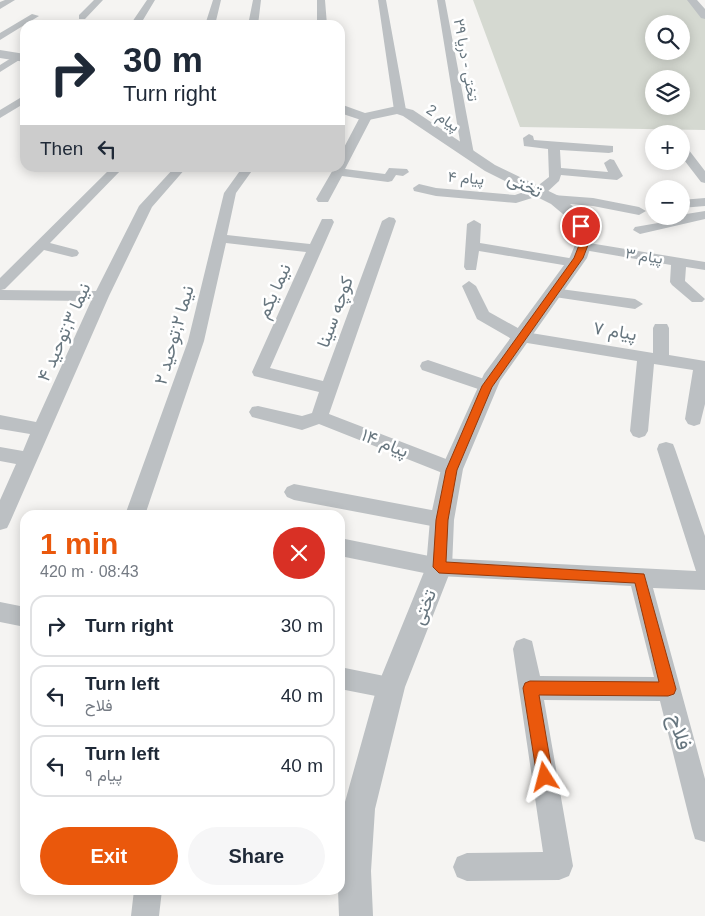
<!DOCTYPE html>
<html lang="en">
<head>
<meta charset="utf-8">
<style>
  :root { --surface:#fff; --page:#f6f6f7; --text:#1f2937; --muted:#747a83; --line:#e0e1e3; --accent:#ea580c }
  body { margin:0; font-family:Arial,Vazirmatn,sans-serif; background:var(--page); color:var(--text); height:100vh; display:flex; flex-direction:column; font-size:19px; white-space:nowrap }
  * { box-sizing:border-box; margin:0 }
  p { font-size:16px; color:var(--muted) }
  .icon { flex:none; width:28px; height:28px; fill:none; stroke:currentColor; stroke-width:2; stroke-linecap:round; stroke-linejoin:round }
  .map { position:relative; flex:1; overflow:hidden }
  .panel { position:absolute; left:20px; top:510px; width:325px; height:385px; display:flex; flex-direction:column; background:var(--surface); border-radius:15px; box-shadow:0 2px 12px #0003 }
  .panel>* { flex:none }
  .guide { position:absolute; left:20px; top:20px; width:325px; height:152px; border-radius:15px; box-shadow:0 2px 12px #0003; background:#fff; color:var(--text); overflow:hidden }
  .controls { position:absolute; left:645px; top:15px; display:grid; gap:10px }
  .controls a { display:grid; place-items:center; width:45px; height:45px; border-radius:50%; background:var(--surface); box-shadow:0 2px 12px #0003; font-size:25px }
  .pin { position:absolute; display:grid; place-items:center; width:42px; height:42px; color:#fff; margin:-21px; border:2px solid #fff; border-radius:50%; box-shadow:0 1px 5px #0007 }
  .me { position:absolute; width:55px; margin:-28px; rotate:351deg; stroke-linejoin:round; filter:drop-shadow(0 0 4px #0008) }
  .turn { display:flex; align-items:center; gap:18px; height:105px; padding:0 20px; font-size:22px }
  .turn .icon { width:65px; height:65px; stroke-width:2.5 }
  .turn b { display:block; font-size:35px; line-height:42px }
  .then { display:flex; align-items:center; height:48px; padding:0 20px; background:#0003; gap:10px; font-size:19px }
  .round { display:grid; place-items:center; flex:none; width:52px; height:52px; border-radius:26px; background:var(--page) }
  .summary { display:flex; align-items:center; justify-content:space-between; height:85px; padding:0 20px }
  h1 { font-size:30px; font-weight:700; line-height:38px; color:var(--accent) }
  .cta { display:flex; gap:10px; margin-top:auto; padding:10px 20px }
  .cta a { flex:1; height:58px; border-radius:30px; background:var(--accent); color:#fff; font-size:20px; font-weight:700; line-height:58px; text-align:center }
  .cta a+a { background:var(--page); color:var(--text) }
  ul { padding:0; list-style:none }
  li { display:flex; align-items:center; gap:15px; height:62px; margin:0 10px 8px; padding:0 10px; border:2px solid var(--line); border-radius:15px }
  li div { flex:1 }
  li b { display:block; font-size:19px }
  li em { font-style:normal }
  .map>svg:first-child { display:block }
  .green { fill:#d5d9d1; fill-rule:evenodd }
  .lines { fill:none; stroke-linecap:round; stroke-linejoin:round }
  .minor { fill:#bcc0c3; fill-rule:evenodd }
  .tertiary { fill:#bcc0c3; fill-rule:evenodd }
  .route { fill:#ea580c; stroke:#983908 }
  .labels { text-anchor:middle; stroke-width:5; stroke-linejoin:round; paint-order:stroke }
  .far-street-label { font-size:15px; fill:#67767f; stroke:#fff }
  .street-label { font-size:18px; fill:#67767f; stroke:#fff }
  .near-street-label { font-size:21px; fill:#67767f; stroke:#fff }
</style>
</head>
<body>
<div class="map">
<svg width="705" height="916" viewBox="0 0 705 916">
  <rect width="100%" height="100%" fill="#f5f4f2"/>
  <!-- green -->
  <path class="green" d="M473 0H689L705 18V130L520 127ZM654 24H681V51H654ZM654 79H681V106H654Z"/>
  <g class="lines">
    <!-- minor -->
    <path class="minor" d="M5 0H15L0 9V2Z
      M94 0H103L85 19H79V15Z
      M147 0H155L140 25H130Z
      M213 0H221L215 25H205Z
      M253 0H261L258 25H248Z
      M317 0H325L327 25H317Z
      M378 0H386L406 110 400 113 394 110Z
      M437 0H445L474 154 468 158 462 154Z
      M32 14 39 16 0 40V33Z
      M16 55 24 57 0 72V65Z
      M25 95V103L0 118V110Z
      M366 114 372 117 345 169 385 174 389 168 407 169 409 172 403 176 396 175 392 181 388 182 342 176 328 202H318L316 199 334 168H340V155L360 117Z
      M529 134 533 136 534 140 613 146V152L609 153 560 150 561 168 608 172 604 163 610 159 614 160 623 176 617 180 561 175 559 181 545 194 516 203 436 196 414 191 413 188 419 184 436 188 515 195 535 188 549 177 548 149 524 146 523 138Z
      M681 144 685 145 705 171V183L701 182 681 156Z
      M111 168H123L50 243 77 250 79 253 77 256 72 257 44 250 5 289 1 290 96 291 139 206 174 168H186L152 207 109 296 10 522 7 528 0 530V500L16 464 0 461V447L23 451 30 434 0 429V415L36 422 91 301 0 300V278Z
      M242 168H254L236 193 227 235 310 244 322 219H332L334 222 270 368 323 381 382 221 389 217 394 218 396 221 329 414 459 464 461 469 459 474 452 476 445 474 319 424 302 430 252 417 249 412 252 407 258 406 302 416 312 413 319 392 254 376 252 372 306 252 226 243 204 341 145 515H125L188 341 224 193Z
      M553 195 593 198 639 207 646 211 639 215 593 206 548 202 546 199Z
      M705 198V206L681 208V200Z
      M705 211V219L640 234 633 230 635 227 658 223 674 216Z
      M474 220 481 224 480 243 575 259 582 263 575 267 479 251 476 270H466L464 267 467 224Z
      M583 242 705 262V270L686 267 685 281 705 299 702 302H692L672 285 670 282 671 265 578 249 576 246Z
      M469 281 476 286 489 312 525 332 653 353V328L655 324H667L669 328V355L705 361V404L700 424 694 426 688 424 685 419 693 370 654 364 648 431 645 436 639 438 633 436 630 431 637 361 515 341 477 319 462 286Z
      M553 288 635 299 643 304 635 309 548 296 545 293Z
      M428 360 493 382 496 386 493 390 487 392 422 370 420 366 422 362Z
      M666 442 673 444 675 449 705 536V590L653 588 705 779V842L695 839 692 829 660 701 544 700 573 866 569 876 559 880 467 881 457 877 453 867 457 857 467 853 543 852 513 649 516 641 524 638 532 641 540 676 654 677 631 586 439 576 340 556V538L439 558 696 571 657 449 659 444Z
      M294 484 442 512 449 514 452 520 449 526 442 528 294 500 287 497 284 492 287 487Z
      M0 602 25 607V627L0 622Z
      M340 667 399 679 403 687 399 695 391 699 340 689Z
      M134 890H162L159 916H131Z"/>
    <!-- tertiary -->
    <path class="tertiary" d="M687 0H697L705 9V19L701 18Z
      M0 50 25 54V62L0 58Z
      M340 104 365 113 397 106 413 110 495 165 563 198 583 215 593 240 587 258 500 381 463 469 454 520 452 567 405 687 375 809 371 871 373 916H339L338 890H340V842L343 809 377 687 426 567 430 520 441 469 484 374 570 257 577 240 570 220 551 204 485 171 403 116 397 114 364 121 340 113Z"/>
  </g>
  <!-- route -->
  <path class="route" d="M581 223 586 226 590 240 583 258 492 387 457 470 448 520 446 562 644 574 676 689 674 694 668 696 539 695 553 777 550 783 545 785 539 783 537 777 523 688 525 683 530 681 659 682 635 583 439 573 433 567 436 520 446 470 482 386 574 258 581 240 577 226Z"/>
  <g class="labels">
    <!-- far-street labels -->
    <g class="far-street-label">
      <text transform="translate(466 60) rotate(80)" y="5">تختی - دریا ۲۹</text>
      <text transform="translate(443 118) rotate(34)" y="5">پیام 2</text>
      <text transform="translate(466 178) rotate(5)" y="5">پیام ۴</text>
      <text transform="translate(644 256) rotate(9)" y="5">پيام ۳</text>
    </g>
    <!-- street labels -->
    <g class="street-label">
      <text transform="translate(525 185) rotate(26)" y="6">تختی</text>
      <text transform="translate(274 291) rotate(-66)" y="6">نیما یکم</text>
      <text transform="translate(335 312) rotate(-70)" y="6">کوچه سینا</text>
      <text transform="translate(615 331) rotate(9)" y="6">پیام ۷</text>
      <text transform="translate(64 332) rotate(-66)" y="6">نیما ۳;توحید ۴</text>
      <text transform="translate(174 335) rotate(-74)" y="6">نیما ۲;توحید ۲</text>
      <text transform="translate(385 443) rotate(22)" y="6">پیام ۱۴</text>
      <text transform="translate(424 607) rotate(-68)" y="6">تختی</text>
    </g>
    <!-- near-street labels -->
    <g class="near-street-label">
      <text transform="translate(680 732) rotate(75)" y="7">فلاح</text>
    </g>
  </g>
</svg>
<div class="controls">
<a><svg class="icon" aria-label="search" viewBox="0 0 24 24"><circle cx="10" cy="10" r="6"/><path d="M15 15l6 6"/></svg></a>
<a><svg class="icon" aria-label="layers" viewBox="0 0 24 24"><path d="M12 4l9 5-9 5-9-5zM3 14l9 5 9-5"/></svg></a>
<a>+</a>
<a>−</a>
</div>
<div class="pin" style="left:581px;top:226px;background:#d93025"><svg class="icon" aria-label="arrive" viewBox="0 0 24 24"><path d="M6 21V4h12l-3 4 3 4H6"/></svg></div>
<svg class="me" style="left:545px;top:777px" viewBox="-20 -20 40 40"><path d="M0-17L14 15 0 8-14 15z" fill="#ea580c" stroke="#fff" stroke-width="4"/></svg>
<div class="guide">
<div class="turn"><svg class="icon" aria-label="right" viewBox="0 0 24 24"><path d="M7 20v-9h11M14 6l5 5-5 5"/></svg><div><b>30 m</b>Turn right</div></div>
<div class="then">Then<svg class="icon" aria-label="left" viewBox="0 0 24 24"><path d="M17 20v-9H6M10 6l-5 5 5 5"/></svg></div>
</div>
<section class="panel">
<div class="summary"><div><h1>1 min</h1><p>420 m · 08:43</p></div><a class="round" style="background:#d93025;color:#fff"><svg class="icon" aria-label="close" viewBox="0 0 24 24"><path d="M6 6l12 12M18 6L6 18"/></svg></a></div>
<ul>
<li><svg class="icon" aria-label="right" viewBox="0 0 24 24"><path d="M7 20v-9h11M14 6l5 5-5 5"/></svg><div><b>Turn right</b></div><em>30 m</em></li>
<li><svg class="icon" aria-label="left" viewBox="0 0 24 24"><path d="M17 20v-9H6M10 6l-5 5 5 5"/></svg><div><b>Turn left</b><p>فلاح</p></div><em>40 m</em></li>
<li><svg class="icon" aria-label="left" viewBox="0 0 24 24"><path d="M17 20v-9H6M10 6l-5 5 5 5"/></svg><div><b>Turn left</b><p>پیام ۹</p></div><em>40 m</em></li>
</ul>
<div class="cta"><a>Exit</a><a>Share</a></div>
</section>
</div>
</body>
</html>
